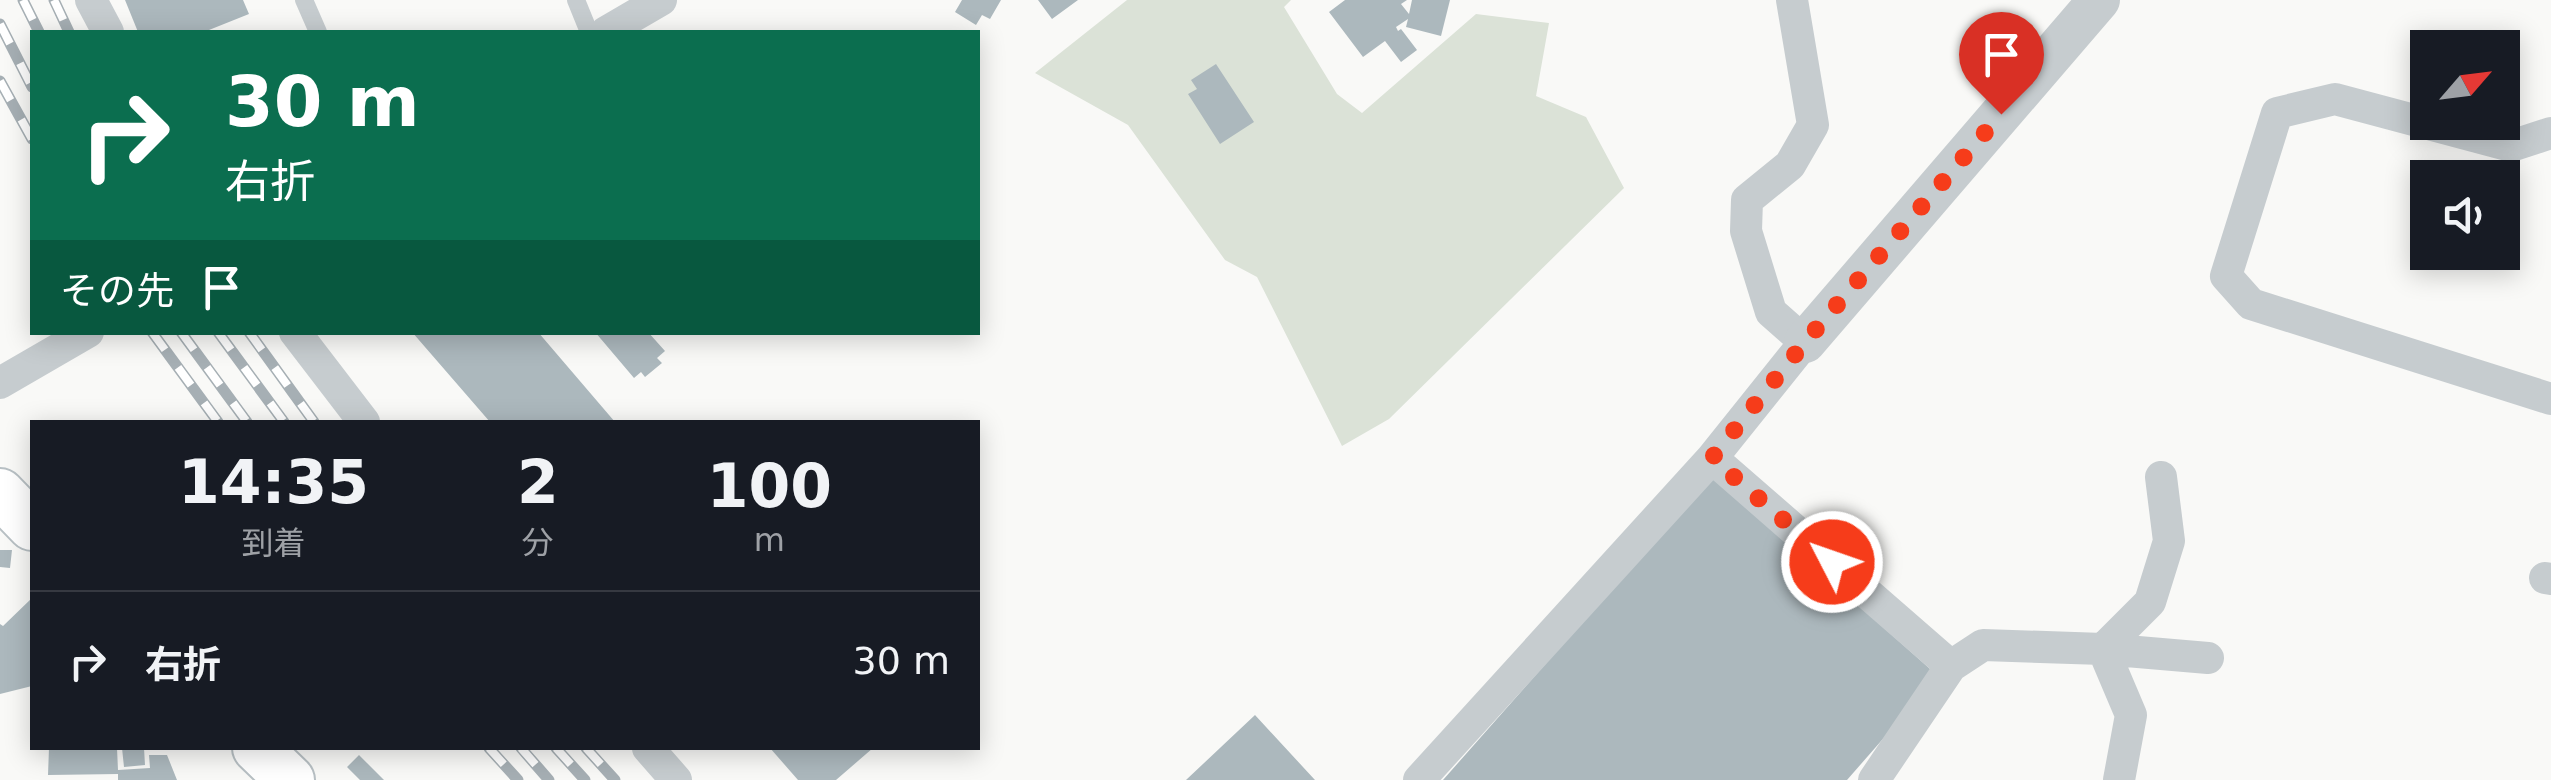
<!DOCTYPE html>
<html lang="ja">
<head>
<meta charset="utf-8">
<style>
  :root { --surface:#171b24; --page:#242831; --text:#f1f3f6; --muted:#9ea1a6; --line:#363941 }
  body { margin:0; font-family:"DejaVu Sans","Noto Sans JP",sans-serif; background:var(--page); color:var(--text); height:100vh; display:flex; flex-direction:column; font-size:38px; white-space:nowrap }
  * { box-sizing:border-box; margin:0 }
  p { font-size:32px; color:var(--muted) }
  .icon { flex:none; width:55px; height:55px; fill:none; stroke:currentColor; stroke-width:2; stroke-linecap:round; stroke-linejoin:round }
  .map { position:relative; flex:1; overflow:hidden }
  .sheet { position:absolute; left:30px; top:420px; width:950px; height:330px; display:flex; flex-direction:column; background:var(--surface); border-radius:0px; box-shadow:0 5px 25px #0003 }
  .sheet>* { flex:none }
  .hud { position:absolute; left:30px; top:30px; width:950px; height:305px; border-radius:0px; box-shadow:0 5px 25px #0003; background:#0b6e4f; color:#fff; overflow:hidden }
  .needle { width:65px; rotate:62deg }
  .tools { position:absolute; left:2410px; top:30px; display:grid; gap:20px }
  .tools a { display:grid; place-items:center; width:110px; height:110px; border-radius:0px; background:var(--surface); box-shadow:0 5px 25px #0003; font-size:50px }
  .pin { position:absolute; display:grid; place-items:center; width:85px; height:85px; color:#fff; margin:-102px -42px; border-radius:50% 50% 50% 0; rotate:-45deg; box-shadow:0 0 10px #0007 }
  .pin .icon { rotate:45deg }
  .me { position:absolute; width:110px; margin:-55px; rotate:311deg; stroke-linejoin:round; filter:drop-shadow(0 0 8px #0008) }
  .turn { display:flex; align-items:center; gap:35px; height:210px; padding:0 30px; font-size:45px }
  .turn .icon { width:130px; height:130px; stroke-width:2.5 }
  .turn b { display:block; font-size:70px; line-height:85px }
  .then { display:flex; align-items:center; height:95px; padding:0 30px; background:#0003; gap:20px; font-size:38px }
  .eta { display:flex; justify-content:space-evenly; align-items:center; height:170px; text-align:center }
  .eta b { font-size:60px; font-weight:800; line-height:70px }
  ul { padding:0; list-style:none }
  li { display:flex; align-items:center; gap:30px; height:140px; padding:0 30px; border-top:2px solid var(--line) }
  li div { flex:1 }
  li b { display:block; font-size:38px }
  li em { font-style:normal }
  .map>svg:first-child { display:block }
  .green { fill:#dbe2d7 }
  .building { fill:#acb8bd }
  .lines { fill:none; stroke-linecap:round; stroke-linejoin:round }
  .secondary-casing { stroke:#b8c0c4; stroke-width:52 }
  .service { stroke:#c6cccf; stroke-width:18 }
  .minor { stroke:#c6cccf; stroke-width:32 }
  .tertiary { stroke:#c6cccf; stroke-width:42 }
  .secondary { stroke:#fff; stroke-width:48 }
  .rail-casing { stroke:#a6afb4; stroke-width:11 }
  .rail { stroke:#fff; stroke-width:8; stroke-dasharray:22; stroke-linecap:butt }
  .route { stroke:#f63c1a; stroke-width:18; stroke-dasharray:0 32.4 }
</style>
</head>
<body>
<div class="map">
<svg width="2551" height="780" viewBox="0 0 2551 780">
  <rect width="100%" height="100%" fill="#f9f9f7"/>
  <!-- green -->
  <path class="green" d="M1127 0H1291L1284 7 1337 94 1362 113 1476 14 1549 23 1536 96 1586 117 1624 188 1389 419 1342 446 1257 277 1225 260 1128 125 1035 73Z"/>
  <!-- building -->
  <path class="building" d="M125 0H243L249 14 204 32H138Z
    M962 0H1001L990 19 982 15 976 25 955 12Z
    M1038 0H1078L1052 19Z
    M1345 0H1407L1401 4 1409 14 1412 0H1450L1441 36 1406 27 1408 19 1396 27 1398 31 1401 29 1417 50 1401 62 1385 41 1363 57 1329 12Z
    M1216 64 1254 122 1220 144 1188 94 1197 89 1191 80Z
    M412 332H538L615 422H490Z
    M595 332H648L665 351 657 358 662 363 645 377 641 372 634 378Z
    M1712 475 1938 676 1847 780H1443Z
    M0 550H12L10 568 0 567Z
    M32 598V686L0 694V624L3 626Z
    M1255 715 1315 780H1186Z
    M49 748H117L118 770 150 768 149 755H167L177 780H118V774L48 775Z
    M122 748H144L145 765 124 767Z
    M770 748H873L836 780H798Z
    M359 755 384 780H360L347 767Z"/>
  <g class="lines">
    <defs>
      <path id="secondary" d="M0 493 32 526
        M257 748 290 780"/>
    </defs>
    <!-- secondary casing -->
    <use href="#secondary" class="secondary-casing"/>
    <!-- service -->
    <path class="service" d="M304 0 318 32
      M576 0 589 32"/>
    <!-- minor -->
    <path class="minor" d="M91 0 108 32
      M606 32 661 0
      M2551 133 2511 146 2335 99 2277 113 2226 276 2251 304 2551 399
      M295 332 364 422
      M0 383 88 332
      M1712 458 1951 666 1874 780
      M2545 578 2551 579
      M1951 666 1983 645 2103 649 2150 602 2169 541 2161 477
      M648 748 676 780
      M1419 780 1712 458 1805 342 1771 312 1746 231 1747 200 1790 165 1813 125 1792 0
      M2119 780 2131 715 2103 649 2208 658"/>
    <!-- tertiary -->
    <path class="tertiary" d="M1805 342 2099 0"/>
    <!-- secondary -->
    <use href="#secondary" class="secondary"/>
    <defs>
      <path id="rail" d="M23 0 39 32
        M54 0 69 32
        M0 24 32 87
        M0 81 32 139
        M152 332 218 422
        M181 332 247 422
        M218 332 284 422
        M249 332 314 422
        M489 748 518 780
        M521 748 549 780
        M556 748 585 780
        M586 748 615 780"/>
    </defs>
    <!-- rail casing -->
    <use href="#rail" class="rail-casing"/>
    <!-- rail -->
    <use href="#rail" class="rail"/>
  </g>
  <g class="lines">
    <!-- route -->
    <path class="route" d="M1832 562 1712 458 1805 342 2001 114"/>
  </g>
</svg>
<div class="tools">
<a><svg class="needle" viewBox="-14 -14 28 28"><path d="M0-13l5 13h-10z" fill="#e53935"/><path d="M0 13l5-13h-10z" fill="#9ea1a6"/></svg></a>
<a><svg class="icon" aria-label="sound" viewBox="0 0 24 24"><path d="M4 9h4l5-4v14l-5-4H4zM17 9q2 3 0 6"/></svg></a>
</div>
<div class="pin" style="left:2001px;top:114px;background:#d93025"><svg class="icon" aria-label="arrive" viewBox="0 0 24 24"><path d="M6 21V4h12l-3 4 3 4H6"/></svg></div>
<svg class="me" style="left:1832px;top:562px" viewBox="-20 -20 40 40"><circle r="17" fill="#f63c1a" stroke="#fff" stroke-width="3"/><path d="M0-11L8 9 0 5-8 9z" fill="#fff"/></svg>
<div class="hud">
<div class="turn"><svg class="icon" aria-label="right" viewBox="0 0 24 24"><path d="M7 20v-9h11M14 6l5 5-5 5"/></svg><div><b>30 m</b>右折</div></div>
<div class="then">その先<svg class="icon" aria-label="arrive" viewBox="0 0 24 24"><path d="M6 21V4h12l-3 4 3 4H6"/></svg></div>
</div>
<section class="sheet">
<div class="eta">
<div><b>14:35</b><p>到着</p></div>
<div><b>2</b><p>分</p></div>
<div><b>100</b><p>m</p></div>
</div>
<ul>
<li><svg class="icon" aria-label="right" viewBox="0 0 24 24"><path d="M7 20v-9h11M14 6l5 5-5 5"/></svg><div><b>右折</b></div><em>30 m</em></li>
</ul>
</section>
</div>
</body>
</html>
